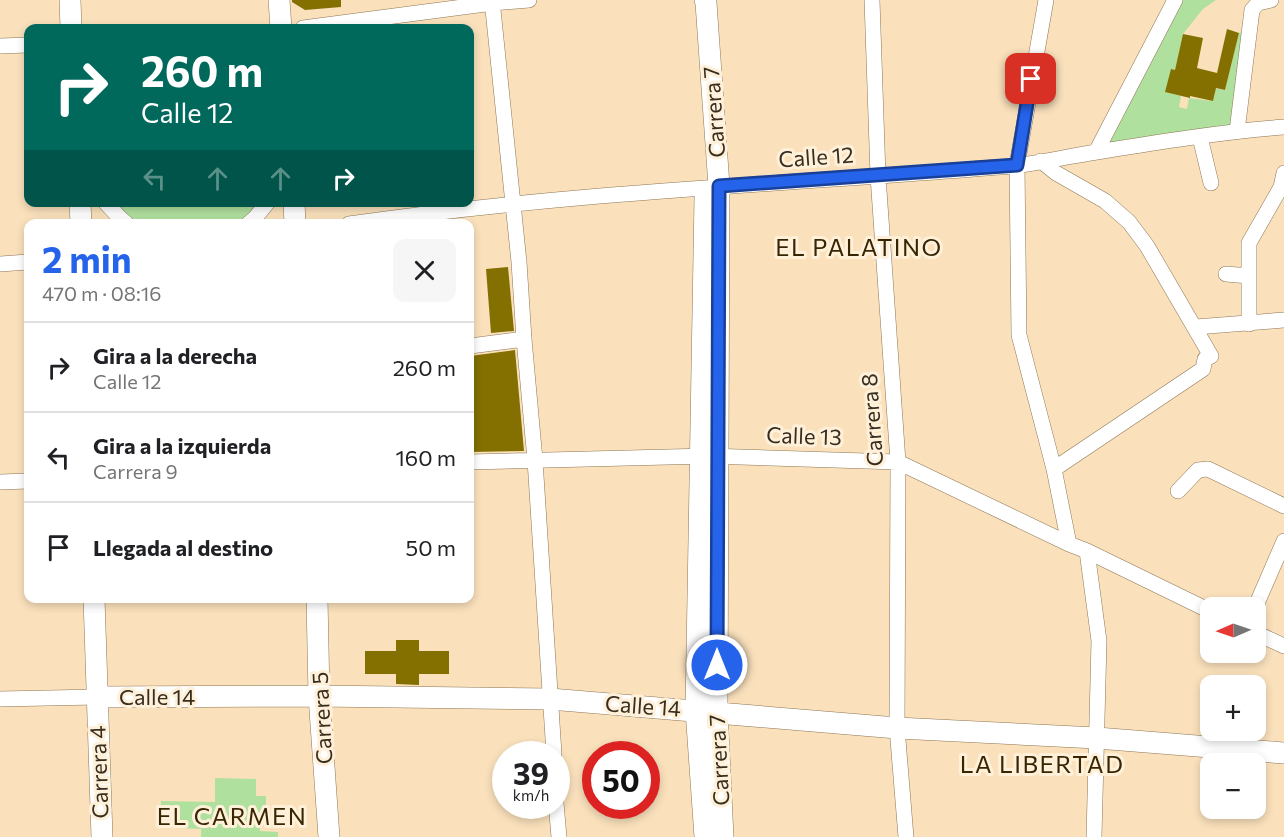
<!DOCTYPE html>
<html lang="es">
<head>
<meta charset="utf-8">
<style>
  :root { --surface:#fff; --page:#f6f6f6; --text:#202124; --muted:#757577; --line:#e0e0e0; --accent:#2563eb }
  body { margin:0; font-family:Commissioner,sans-serif; background:var(--page); color:var(--text); height:100vh; display:flex; flex-direction:column; font-size:22px; white-space:nowrap }
  * { box-sizing:border-box; margin:0 }
  p { font-size:20px; color:var(--muted) }
  .icon { flex:none; width:33px; height:33px; fill:none; stroke:currentColor; stroke-width:2; stroke-linecap:round; stroke-linejoin:round }
  .map { position:relative; flex:1; overflow:hidden }
  .drawer { position:absolute; left:24px; top:219px; width:450px; height:384px; display:flex; flex-direction:column; background:var(--surface); border-radius:12px; box-shadow:0 3px 9px #0003 }
  .drawer>* { flex:none }
  .guide { position:absolute; left:24px; top:24px; width:450px; height:183px; border-radius:12px; box-shadow:0 3px 9px #0003; background:#00695c; color:#fff; overflow:hidden }
  .needle { width:39px; rotate:268deg }
  .fabs { position:absolute; left:1200px; top:597px; display:grid; gap:12px }
  .fabs a { display:grid; place-items:center; width:66px; height:66px; border-radius:12px; background:var(--surface); box-shadow:0 3px 9px #0003; font-size:30px }
  .speed { position:absolute; left:492px; top:741px; display:flex; gap:12px; font-size:30px; font-weight:700; text-align:center }
  .speed>* { display:grid; place-content:center; width:78px; height:78px; border-radius:50%; background:var(--surface); box-shadow:0 3px 9px #0003; line-height:1 }
  .speed small { font-size:15px; font-weight:400 }
  .speed .limit { border:9px solid #d22; background:#fff; color:#111 }
  .pin { position:absolute; display:grid; place-items:center; width:51px; height:51px; color:#fff; margin:-26px; border-radius:12px; box-shadow:0 3px 9px #0006 }
  .me { position:absolute; width:66px; margin:-33px; rotate:0deg; stroke-linejoin:round; filter:drop-shadow(0 0 4px #0008) }
  .turn { display:flex; align-items:center; gap:21px; height:126px; padding:0 18px; font-size:27px }
  .turn .icon { width:78px; height:78px; stroke-width:2.5 }
  .turn b { display:block; font-size:42px; line-height:51px }
  .lanes { display:flex; align-items:center; height:57px; padding:0 18px; background:#0003; justify-content:center; gap:30px; direction:ltr }
  .lanes .off { opacity:.35 }
  .round { display:grid; place-items:center; flex:none; width:63px; height:63px; border-radius:12px; background:var(--page) }
  .head { display:flex; align-items:center; justify-content:space-between; height:102px; padding:0 18px }
  h1 { font-size:36px; font-weight:700; line-height:45px; color:var(--accent) }
  ul { padding:0; list-style:none }
  li { display:flex; align-items:center; gap:18px; height:90px; padding:0 18px; border-top:2px solid var(--line) }
  li div { flex:1 }
  li b { display:block; font-size:22px }
  li em { font-style:normal }
  .map>svg:first-child { display:block }
  .green { fill:#b0e09e }
  .building { fill:#837000 }
  .lines { fill:none; stroke-linecap:round; stroke-linejoin:round }
  .minor-casing { stroke:#8d7654; stroke-width:16 }
  .secondary-casing { stroke:#8d7654; stroke-width:22 }
  .minor { stroke:#fff; stroke-width:15 }
  .secondary { stroke:#fff; stroke-width:21 }
  .route-casing { stroke:#184099; stroke-width:15 }
  .route { stroke:#2563eb; stroke-width:10 }
  .labels { text-anchor:middle; stroke-width:6; stroke-linejoin:round; paint-order:stroke }
  .street-label { font-size:22px; fill:#372e1f; stroke:#fff0d9 }
  .neighbourhood-label { font-size:24px; letter-spacing:1.5px; fill:#382502; stroke:#fff0d9 }
</style>
</head>
<body>
<div class="map">
<svg width="1284" height="837" viewBox="0 0 1284 837">
  <rect width="100%" height="100%" fill="#fae1bc"/>
  <!-- green -->
  <path class="green" d="M1174 0H1216L1203 9 1183 34 1175 70 1166 92 1181 96 1179 107 1187 109 1189 98 1213 101 1215 93 1213 88 1225 90 1239 33 1248 31 1237 131 1096 152Z
    M105 203H268L248 224 127 223Z
    M215 778 256 779V796H266V811L260 822V831L278 832V837H201V829L178 828V806L161 805V801L215 802Z"/>
  <!-- building -->
  <path class="building" d="M292 0H341V7L305 10 292 2Z
    M1227 29 1239 33 1225 90 1216 88 1213 101 1190 96V98L1165 92 1171 69 1175 70 1183 34 1203 38 1197 68 1217 73Z
    M508 267 514 331 491 333 486 269Z
    M515 350 524 451 470 452V356Z
    M396 640H419V651H449V674H419V685L396 684V674H365V651H396Z"/>
  <g class="lines">
    <defs>
      <path id="minor" d="M492 0 519 262 524 339 535 460 554 754
        M872 0 878 176 898 462 897 728 906 837
        M1046 0 1017 165 1019 335 1054 469 1069 544
        M303 28 493 3 529 0
        M0 46 28 45
        M1237 131 1252 10 1258 3 1271 0
        M1200 137 1211 183
        M1096 152 1175 0
        M1041 161 1056 173 1105 201 1129 222 1147 246 1211 356 1205 359 1203 369 1054 469
        M105 202 120 218 127 224
        M248 224 255 218 268 202
        M349 224C569 192 791 184 1013 166 1041 163 1069 156 1097 152 1159 142 1221 132 1284 127
        M0 264 28 262
        M1226 274 1249 276
        M1249 324V243L1281 187 1284 173
        M1196 327 1284 320
        M470 346 524 339
        M470 462 708 456 898 462 1069 544 1087 551 1210 611
        M0 482 28 481
        M1178 491 1198 470 1208 469 1284 506
        M1087 551 1099 641 1094 837
        M1255 608 1284 541
        M1256 633 1284 646
        M0 699 97 697
        M556 803 559 837"/>
      <path id="secondary" d="M70 0 71 28
        M279 0 281 28
        M705 0 706 3 719 186 717 712 723 837
        M80 202 81 224
        M294 202 295 224
        M94 598 102 837
        M317 598 319 696 329 837
        M97 697 319 696 550 699 897 728 1097 738 1284 753
        M705 837 696 710 705 198"/>
    </defs>
    <!-- minor casing -->
    <use href="#minor" class="minor-casing"/>
    <!-- secondary casing -->
    <use href="#secondary" class="secondary-casing"/>
    <!-- minor -->
    <use href="#minor" class="minor"/>
    <!-- secondary -->
    <use href="#secondary" class="secondary"/>
  </g>
  <g class="lines">
    <defs>
      <path id="route" d="M717 665 719 186 1017 165 1031 79"/>
    </defs>
    <!-- route casing -->
    <use href="#route" class="route-casing"/>
    <!-- route -->
    <use href="#route" class="route"/>
  </g>
  <g class="labels">
    <!-- street labels -->
    <g class="street-label">
      <text transform="translate(714 112) rotate(-94)" y="8">Carrera 7</text>
      <text transform="translate(816 157) rotate(-4)" y="8">Calle 12</text>
      <text transform="translate(872 420) rotate(-94)" y="8">Carrera 8</text>
      <text transform="translate(804 436) rotate(2)" y="8">Calle 13</text>
      <text x="157" y="705">Calle 14</text>
      <text transform="translate(643 706) rotate(4)" y="8">Calle 14</text>
      <text transform="translate(322 718) rotate(-93)" y="8">Carrera 5</text>
      <text transform="translate(719 760) rotate(-93)" y="8">Carrera 7</text>
      <text transform="translate(99 772) rotate(-92)" y="8">Carrera 4</text>
    </g>
    <!-- neighbourhood labels -->
    <g class="neighbourhood-label">
      <text x="859" y="256">EL PALATINO</text>
      <text x="1042" y="773">LA LIBERTAD</text>
      <text x="232" y="825">EL CARMEN</text>
    </g>
  </g>
</svg>
<div class="fabs">
<a><svg class="needle" viewBox="-14 -14 28 28"><path d="M0-13l5 13h-10z" fill="#e53935"/><path d="M0 13l5-13h-10z" fill="#757577"/></svg></a>
<a>+</a>
<a>−</a>
</div>
<div class="speed"><div>39<small>km/h</small></div><div class="limit">50</div></div>
<div class="pin" style="left:1031px;top:79px;background:#d93025"><svg class="icon" aria-label="arrive" viewBox="0 0 24 24"><path d="M6 21V4h12l-3 4 3 4H6"/></svg></div>
<svg class="me" style="left:717px;top:665px" viewBox="-20 -20 40 40"><circle r="17" fill="#2563eb" stroke="#fff" stroke-width="3"/><path d="M0-11L8 9 0 5-8 9z" fill="#fff"/></svg>
<div class="guide">
<div class="turn"><svg class="icon" aria-label="right" viewBox="0 0 24 24"><path d="M7 20v-9h11M14 6l5 5-5 5"/></svg><div><b>260 m</b>Calle 12</div></div>
<div class="lanes"><svg class="icon off" aria-label="left" viewBox="0 0 24 24"><path d="M17 20v-9H6M10 6l-5 5 5 5"/></svg><svg class="icon off" aria-label="ahead" viewBox="0 0 24 24"><path d="M12 20V5M6 11l6-6 6 6"/></svg><svg class="icon off" aria-label="ahead" viewBox="0 0 24 24"><path d="M12 20V5M6 11l6-6 6 6"/></svg><svg class="icon" aria-label="right" viewBox="0 0 24 24"><path d="M7 20v-9h11M14 6l5 5-5 5"/></svg></div>
</div>
<section class="drawer">
<div class="head"><div><h1>2 min</h1><p>470 m · 08:16</p></div><a class="round"><svg class="icon" aria-label="close" viewBox="0 0 24 24"><path d="M6 6l12 12M18 6L6 18"/></svg></a></div>
<ul>
<li><svg class="icon" aria-label="right" viewBox="0 0 24 24"><path d="M7 20v-9h11M14 6l5 5-5 5"/></svg><div><b>Gira a la derecha</b><p>Calle 12</p></div><em>260 m</em></li>
<li><svg class="icon" aria-label="left" viewBox="0 0 24 24"><path d="M17 20v-9H6M10 6l-5 5 5 5"/></svg><div><b>Gira a la izquierda</b><p>Carrera 9</p></div><em>160 m</em></li>
<li><svg class="icon" aria-label="arrive" viewBox="0 0 24 24"><path d="M6 21V4h12l-3 4 3 4H6"/></svg><div><b>Llegada al destino</b></div><em>50 m</em></li>
</ul>
</section>
</div>
</body>
</html>
